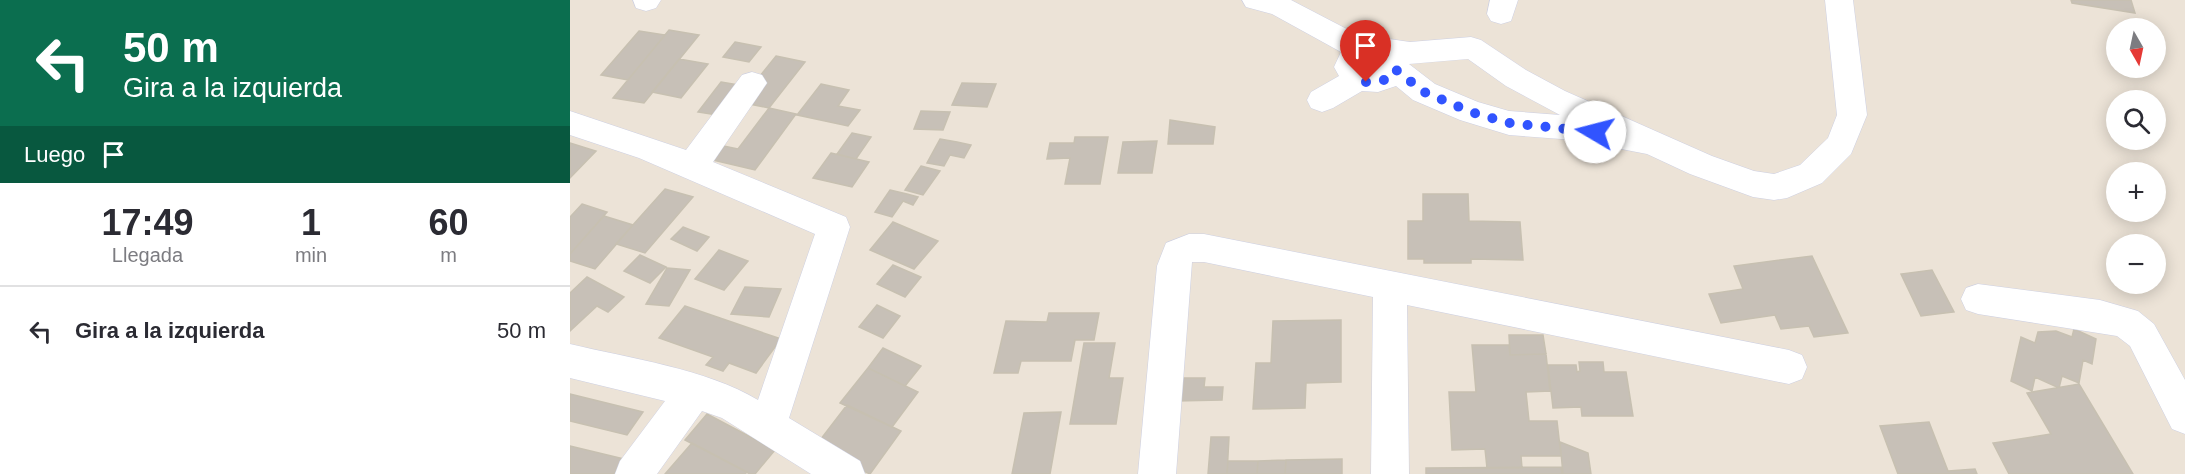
<!DOCTYPE html>
<html lang="es">
<head>
<meta charset="utf-8">
<style>
  :root { --surface:#fff; --page:#f2f2f3; --text:#2b2b33; --muted:#7c7c81; --line:#e1e1e2 }
  body { margin:0; font-family:Helvetica,sans-serif; background:var(--page); color:var(--text); height:100vh; display:flex; flex-direction:column; font-size:22px; white-space:nowrap }
  * { box-sizing:border-box; margin:0 }
  p { font-size:20px; color:var(--muted) }
  .icon { flex:none; width:33px; height:33px; fill:none; stroke:currentColor; stroke-width:2; stroke-linecap:round; stroke-linejoin:round }
  .map { position:relative; flex:1; overflow:hidden }
  .side { display:flex; flex-direction:column; background:var(--surface); width:570px }
  .side>* { flex:none }
  .hud { background:#0b6e4f; color:#fff; overflow:hidden }
  .needle { width:39px; rotate:171deg }
  .controls { position:absolute; left:1536px; top:18px; display:grid; gap:12px }
  .controls a { display:grid; place-items:center; width:60px; height:60px; border-radius:50%; background:var(--surface); box-shadow:0 3px 15px #0003; font-size:30px }
  .pin { position:absolute; display:grid; place-items:center; width:51px; height:51px; color:#fff; margin:-62px -26px; border-radius:50% 50% 50% 0; rotate:-45deg; box-shadow:0 0 6px #0007 }
  .pin .icon { rotate:45deg }
  .me { position:absolute; width:66px; margin:-33px; rotate:278deg; stroke-linejoin:round; filter:drop-shadow(0 0 4px #0008) }
  .turn { display:flex; align-items:center; gap:21px; height:126px; padding:0 24px; font-size:27px }
  .turn .icon { width:78px; height:78px; stroke-width:2.5 }
  .turn b { display:block; font-size:42px; line-height:51px }
  .then { display:flex; align-items:center; height:57px; padding:0 24px; background:#0003; gap:12px; font-size:22px }
  .eta { display:flex; justify-content:space-evenly; align-items:center; height:102px; text-align:center }
  .eta b { font-size:36px; font-weight:700; line-height:42px }
  ul { padding:0; list-style:none }
  li { display:flex; align-items:center; gap:18px; height:90px; padding:0 24px; border-top:2px solid var(--line) }
  li div { flex:1 }
  li b { display:block; font-size:22px }
  li em { font-style:normal }
  main { display:flex; flex:1; min-height:0 }
  .map>svg:first-child { display:block }
  .building { fill:#c7c0b7; stroke:#c7c0b1; stroke-width:1.5 }
  .lines { fill:none; stroke-linecap:round; stroke-linejoin:round }
  .minor-casing { stroke:#cdd0e3; stroke-width:1 }
  .minor { fill:#fff; fill-rule:evenodd }
  .route { stroke:#3154ff; stroke-width:10; stroke-dasharray:0 18 }
</style>
</head>
<body>
<main>
<section class="side">
<div class="hud">
<div class="turn"><svg class="icon" aria-label="left" viewBox="0 0 24 24"><path d="M17 20v-9H6M10 6l-5 5 5 5"/></svg><div><b>50 m</b>Gira a la izquierda</div></div>
<div class="then">Luego<svg class="icon" aria-label="arrive" viewBox="0 0 24 24"><path d="M6 21V4h12l-3 4 3 4H6"/></svg></div>
</div>
<div class="eta">
<div><b>17:49</b><p>Llegada</p></div>
<div><b>1</b><p>min</p></div>
<div><b>60</b><p>m</p></div>
</div>
<ul>
<li><svg class="icon" aria-label="left" viewBox="0 0 24 24"><path d="M17 20v-9H6M10 6l-5 5 5 5"/></svg><div><b>Gira a la izquierda</b></div><em>50 m</em></li>
</ul>
</section>
<div class="map">
<svg width="1615" height="474" viewBox="0 0 1615 474">
  <rect width="100%" height="100%" fill="#ece3d7"/>
  <!-- building -->
  <path class="building" d="M1501 0H1561L1565 13 1502 3Z
    M99 30 129 35 74 103 43 98Z
    M69 31 95 35 58 80 31 75Z
    M165 42 191 47 179 62 153 57Z
    M206 56 235 62 199 108 169 102Z
    M109 59 138 64 111 98 82 92Z
    M151 82 169 85 147 115 128 112Z
    M392 83 426 84 417 107 382 105Z
    M251 84 279 90 268 106 290 110 278 126 227 115Z
    M199 108 226 114 185 170 143 160 154 146 168 149Z
    M351 111 380 112 373 130 344 129Z
    M600 120 645 127 643 144H598Z
    M282 133 301 137 286 159 267 154Z
    M505 137H538L530 184H495L500 158 477 159 480 143H504Z
    M370 139 387 142 401 145 394 158 380 155 374 166 357 163Z
    M587 141 582 173H548L553 142Z
    M0 143 26 151 0 178Z
    M261 153 299 162 282 187 243 178Z
    M351 166 370 171 353 195 335 190Z
    M95 189 123 197 75 253 46 244Z
    M320 190 337 194 348 197 343 205 333 201 322 217 305 212Z
    M853 194H898L899 221 950 222 953 260 901 259V263H854V259H838V221H853Z
    M12 204 37 212 0 254V217Z
    M34 216 63 225 25 269 0 261V254Z
    M323 222 368 241 344 269 300 250Z
    M113 227 139 237 127 251 101 239Z
    M149 250 178 261 154 290 125 279Z
    M70 255 96 267 80 283 54 271Z
    M1242 256 1278 333 1244 337 1239 326 1211 329 1205 315 1151 323 1139 294 1173 289 1164 266Z
    M323 265 351 277 335 297 307 284Z
    M97 268 120 270 99 306 76 304Z
    M1362 270 1384 312 1351 316 1331 274Z
    M17 277 54 297 38 312 27 306 0 331V293Z
    M175 287 211 289 199 317 161 314Z
    M307 305 330 316 313 338 289 327Z
    M115 306 211 339 186 373 159 363 153 371 136 365 143 357 89 338Z
    M479 313H529L524 340H505L501 361H451L448 373H424L436 321 477 322Z
    M771 320V382L736 383 735 408 683 409 686 363H701L703 321Z
    M1504 329 1526 339 1522 364 1513 360 1509 383 1492 376 1489 388 1465 377 1462 391 1441 381 1451 337 1465 343 1468 332 1486 331 1502 337Z
    M939 335H973L976 354 940 355Z
    M514 343H545L539 378H553L546 424H500Z
    M902 345H939L940 355 976 354 980 391 956 392 959 421H987L991 456H951L952 468H917L915 449 882 450 879 392H906Z
    M313 348 351 366 335 386 298 368Z
    M1009 362H1033L1034 372H1056L1063 416H1012L1011 407 983 408 978 365H1006L1007 372 1010 371Z
    M298 368 348 392 322 427 270 403Z
    M608 378H635L634 387H653L652 400 606 401Z
    M1509 384 1563 474H1439L1423 443 1481 434 1457 393Z
    M0 394 73 412 57 435 0 421Z
    M277 405 331 431 300 474 244 448Z
    M491 412 480 474H442L454 413Z
    M137 414 205 450 185 474H180L115 440Z
    M1359 422 1378 471 1405 469 1407 474H1328L1310 426Z
    M641 437H659L657 474H638Z
    M990 442 1018 453 1021 474H993Z
    M122 443 177 472 175 474H95Z
    M0 446 54 459 44 474H0Z
    M772 459V474H715L716 460Z
    M716 460 715 474H687L688 461Z
    M658 461H688L687 474H657Z
    M991 467 992 474H856V468Z"/>
  <g class="lines">
    <defs>
      <path id="minor" d="M63 0H91L86 8 76 11 66 8Z
        M672 0H721L794 38 799 36 840 42 901 37 911 40 956 70 995 91 1142 156 1184 171 1204 174 1230 165 1258 138 1267 115 1255 0H1283L1297 115 1281 154 1252 183 1217 198 1204 200 1183 197 1120 174 1077 154 1005 140 939 135 890 120 843 100 826 86 808 92 792 91 763 108 752 112 741 108 737 100 741 92 769 76 764 67 771 52 702 14 676 7ZM802 58 809 60 810 66 799 70 794 66 796 61ZM898 59 936 86 990 115 939 111 908 102 865 84 839 64Z
        M920 0H948L941 21 931 24 921 21 917 14Z
        M182 72 192 75 197 83 143 162 276 217 280 227 219 418 290 461 295 474H241L152 418 132 411 87 474H45L50 461 95 401 0 378V344C58 358 137 369 188 400L245 234 69 158 0 135V111L116 150 172 75Z
        M619 234H634L1219 350 1232 355 1237 367 1232 379 1219 384 837 305 839 474H801L803 297 634 262H622L606 474H568L587 266 596 243Z
        M1408 284 1530 300 1568 311 1584 324 1615 380V434L1602 429 1560 346 1547 336 1408 314 1396 310 1391 299 1396 288Z"/>
    </defs>
    <!-- minor casing -->
    <use href="#minor" class="minor-casing"/>
    <!-- minor -->
    <use href="#minor" class="minor"/>
  </g>
  <g class="lines">
    <!-- route -->
    <path class="route" d="M796 82 814 80 825 69 854 92 901 112 939 123 1025 132"/>
  </g>
</svg>
<div class="controls">
<a><svg class="needle" viewBox="-14 -14 28 28"><path d="M0-13l5 13h-10z" fill="#e53935"/><path d="M0 13l5-13h-10z" fill="#7c7c81"/></svg></a>
<a><svg class="icon" aria-label="search" viewBox="0 0 24 24"><circle cx="10" cy="10" r="6"/><path d="M15 15l6 6"/></svg></a>
<a>+</a>
<a>−</a>
</div>
<div class="pin" style="left:796px;top:82px;background:#d93025"><svg class="icon" aria-label="arrive" viewBox="0 0 24 24"><path d="M6 21V4h12l-3 4 3 4H6"/></svg></div>
<svg class="me" style="left:1025px;top:132px" viewBox="-20 -20 40 40"><circle r="19" fill="#fff"/><path d="M0-13L10 11 0 6-10 11z" fill="#3154ff"/></svg>
</div>
</main>
</body>
</html>
